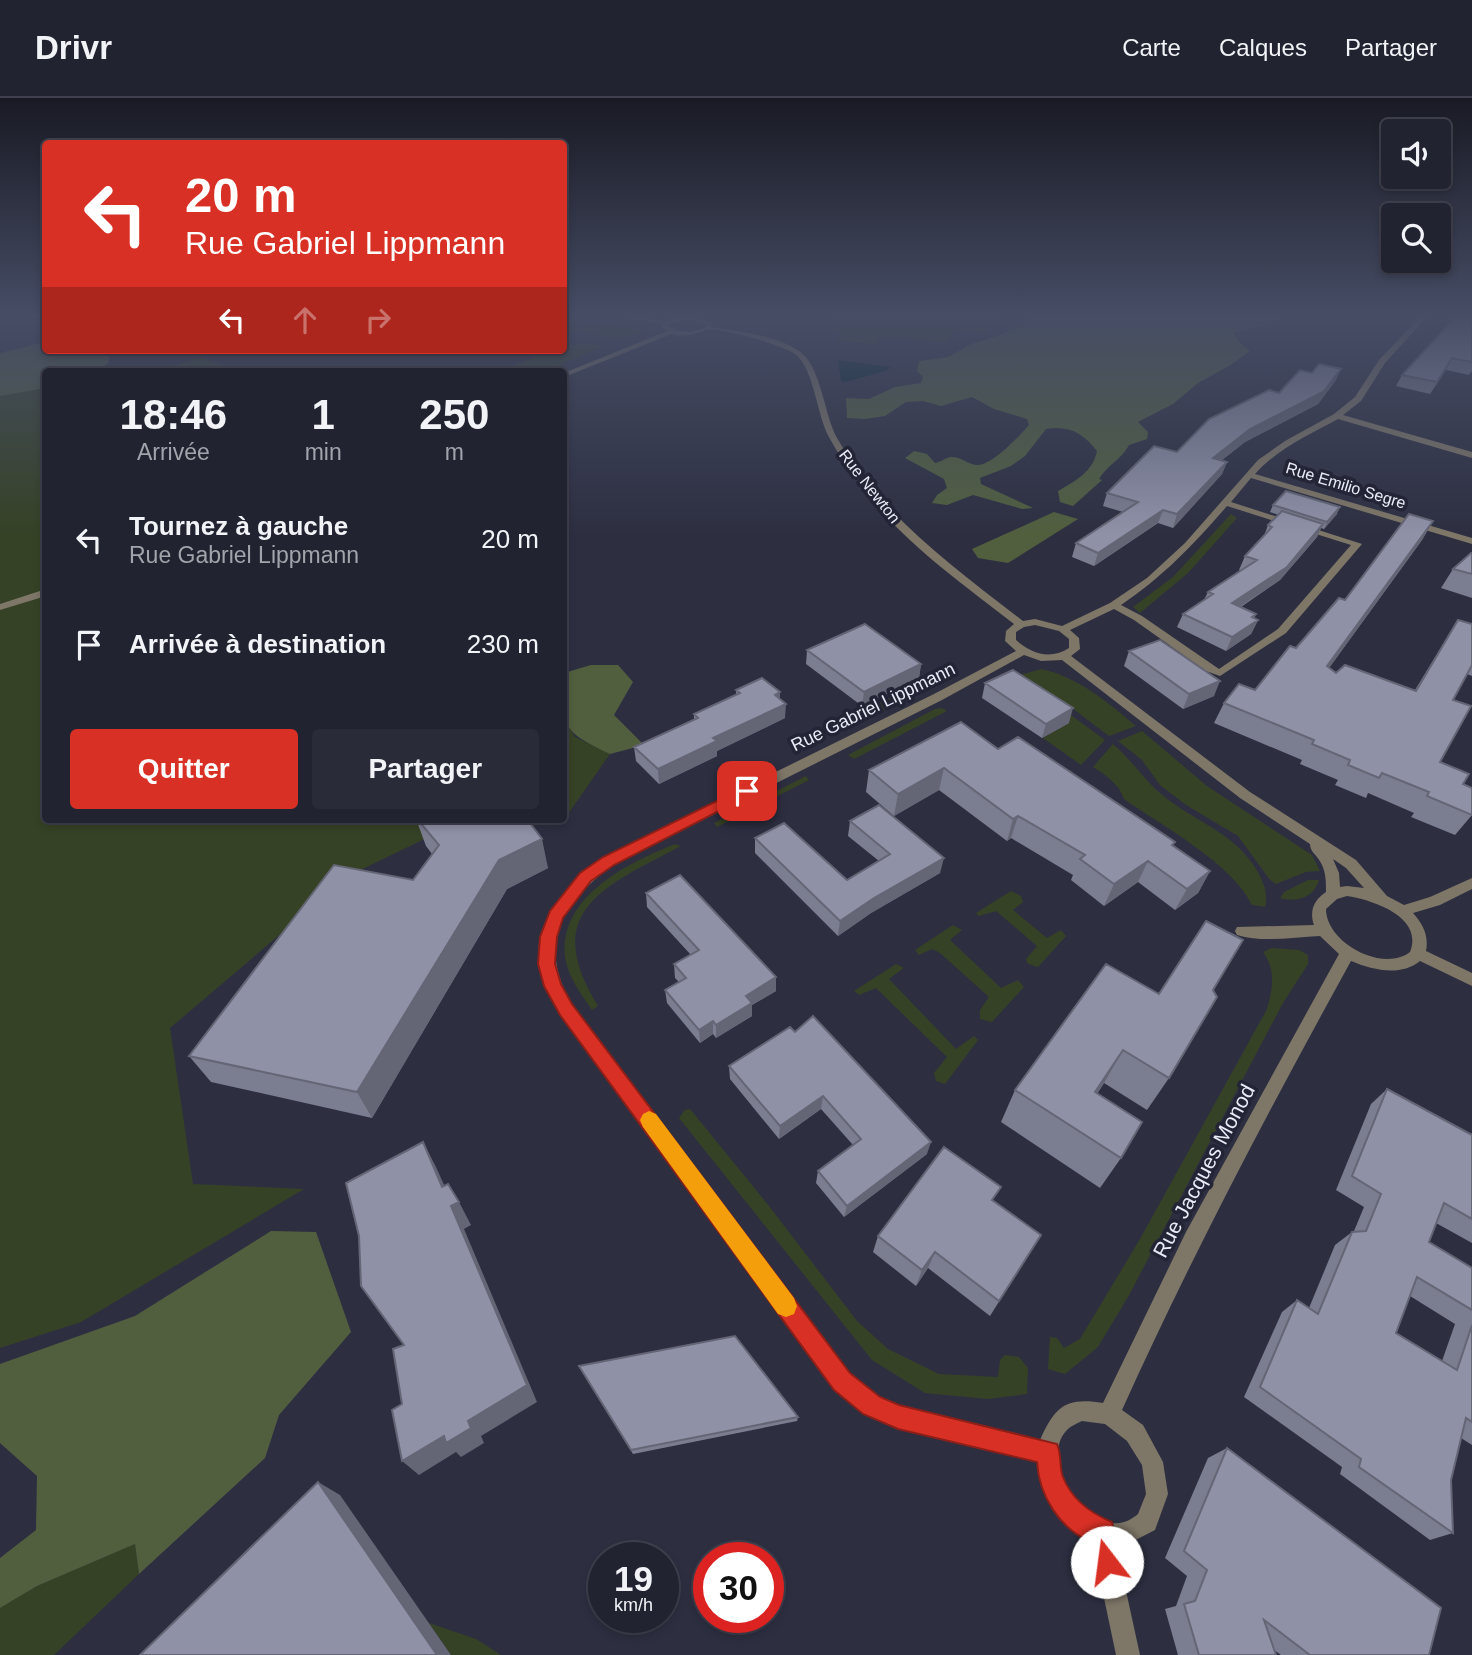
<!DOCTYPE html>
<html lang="fr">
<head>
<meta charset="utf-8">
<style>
  :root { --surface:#222331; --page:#2a2b39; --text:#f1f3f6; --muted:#a2a4ab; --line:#3f404d; --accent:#d93025 }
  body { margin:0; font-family:Helvetica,sans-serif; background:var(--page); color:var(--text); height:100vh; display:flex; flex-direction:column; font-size:26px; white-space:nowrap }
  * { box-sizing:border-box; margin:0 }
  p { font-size:23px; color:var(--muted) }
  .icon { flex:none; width:38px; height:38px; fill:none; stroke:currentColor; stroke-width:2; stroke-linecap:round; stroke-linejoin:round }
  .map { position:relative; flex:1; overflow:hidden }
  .drawer { position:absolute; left:42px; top:270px; width:525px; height:455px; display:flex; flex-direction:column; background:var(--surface); border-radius:7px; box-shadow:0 4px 10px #0003,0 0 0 2px var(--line) }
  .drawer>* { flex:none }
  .guide { position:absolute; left:42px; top:42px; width:525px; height:214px; border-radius:7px; box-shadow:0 4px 10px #0003,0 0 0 2px var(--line); background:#d93025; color:#fff; overflow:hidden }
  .controls { position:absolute; left:1381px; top:21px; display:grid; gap:14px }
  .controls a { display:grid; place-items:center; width:70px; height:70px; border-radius:7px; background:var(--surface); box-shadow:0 4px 10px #0003,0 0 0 2px var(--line); font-size:35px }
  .speed { position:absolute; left:588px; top:1444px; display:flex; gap:14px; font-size:35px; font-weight:700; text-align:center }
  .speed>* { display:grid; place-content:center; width:91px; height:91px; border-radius:50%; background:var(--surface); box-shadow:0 4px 10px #0003,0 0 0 2px var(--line); line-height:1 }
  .speed small { font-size:18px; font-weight:400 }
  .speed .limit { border:10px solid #d22; background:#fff; color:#111 }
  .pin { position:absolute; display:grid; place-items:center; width:60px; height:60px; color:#fff; margin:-30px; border-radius:14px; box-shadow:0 4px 10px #0006 }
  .me { position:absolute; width:77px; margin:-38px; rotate:345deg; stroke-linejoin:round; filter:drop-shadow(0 0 5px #0008) }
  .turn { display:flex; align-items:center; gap:24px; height:147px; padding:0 28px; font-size:32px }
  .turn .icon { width:91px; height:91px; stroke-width:2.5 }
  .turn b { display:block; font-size:49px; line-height:60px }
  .lanes { display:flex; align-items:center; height:66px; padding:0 28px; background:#0003; justify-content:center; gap:35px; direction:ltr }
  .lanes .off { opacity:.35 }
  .eta { display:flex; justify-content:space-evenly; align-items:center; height:119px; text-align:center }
  .eta b { font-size:42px; font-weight:700; line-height:49px }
  .primary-button { display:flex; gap:14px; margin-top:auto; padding:14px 28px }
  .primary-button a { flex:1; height:80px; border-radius:7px; background:var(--accent); color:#fff; font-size:28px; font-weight:700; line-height:80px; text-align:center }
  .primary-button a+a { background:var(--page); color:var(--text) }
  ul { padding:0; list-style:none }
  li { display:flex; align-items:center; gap:21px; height:105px; padding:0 28px }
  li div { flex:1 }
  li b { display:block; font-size:26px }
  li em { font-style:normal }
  header { display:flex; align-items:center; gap:42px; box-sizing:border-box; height:98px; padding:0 35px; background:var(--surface); border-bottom:2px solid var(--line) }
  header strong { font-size:33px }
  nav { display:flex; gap:38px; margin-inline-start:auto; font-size:24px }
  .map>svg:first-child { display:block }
  .green { fill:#364226 }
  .forest { fill:#515f3f }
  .water { fill:#01232d }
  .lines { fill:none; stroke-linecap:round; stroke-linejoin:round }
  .minor { fill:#7e7667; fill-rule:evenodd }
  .wall { fill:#7b7d90; fill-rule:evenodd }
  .shaded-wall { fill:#646675 }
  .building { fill:#8f91a7; stroke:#646675; stroke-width:2 }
  .route { fill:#d93025; stroke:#8d1f18; stroke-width:2 }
  .slow { fill:#f59e0b }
  .labels { text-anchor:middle; stroke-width:7; stroke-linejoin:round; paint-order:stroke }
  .far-street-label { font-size:16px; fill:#e9ebf7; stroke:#232536 }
  .street-label { font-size:18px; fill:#e9ebf7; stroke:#232536 }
  .near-street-label { font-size:21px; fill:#e9ebf7; stroke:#232536 }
</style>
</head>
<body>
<header>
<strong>Drivr</strong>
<nav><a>Carte</a><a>Calques</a><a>Partager</a></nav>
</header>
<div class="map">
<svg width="1472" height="1557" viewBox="0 0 1472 1557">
  <rect width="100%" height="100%" fill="#2d2f41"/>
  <!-- green -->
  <path class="green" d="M837 218H995L987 236 954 232 948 244 879 239 874 246 836 242 841 234 829 233Z
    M564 220 642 231 643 233C617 243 609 240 585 234 579 233 571 234 564 233Z
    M583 246 604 248 545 273H501L552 252H564V248Z
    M201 259 235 273H156Z
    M45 288 46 721H466L350 777 170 930 193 1086 304 1091 81 1224 0 1250V297Z
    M1231 416 1237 420 1188 475 1140 515 1133 509 1173 479Z
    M1041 571C1079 579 1107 604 1136 628L1109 638 1060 601 1017 578Z
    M1010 581 1038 593 1105 642 1081 667 1043 640 1068 625 982 596Z
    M923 582 933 588 867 621 858 616Z
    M942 610 947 613 854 661 848 657 935 611Z
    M564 621 575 639 610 656 568 716 564 712Z
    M1142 633 1207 688 1312 757 1320 773 1306 774 1276 786 1270 782 1238 738 1186 707 1160 687 1142 662 1118 643Z
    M1113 646C1132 662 1146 685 1166 700 1200 726 1240 738 1260 778 1265 789 1268 797 1265 809L1252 807C1232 765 1162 728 1124 701 1119 686 1106 677 1093 669Z
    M806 678 809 682 717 729 714 725Z
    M675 746 681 748C605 788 539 813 598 908L592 912C581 896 568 879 565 859 559 798 628 765 675 746Z
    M1308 782H1319C1315 799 1296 805 1280 800L1284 794Z
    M1011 793 1021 798 1023 804 1013 812 1047 840 1061 832 1066 838 1038 869 1028 866 1026 861 1037 848 996 813 979 818 976 815Z
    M953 827 962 832 950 842 1001 890 1018 882 1024 889 992 924 980 921V912L989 899 940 855 932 851 919 857 915 852Z
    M1272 850 1299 852 1308 857V866L1283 905 1128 1199 1098 1249 1065 1276 1048 1271 1050 1239 1057 1240 1064 1250 1080 1241 1140 1141 1267 911C1273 890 1276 872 1263 854Z
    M896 866 904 870 889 881 956 951 974 938 978 942 945 986 936 983 934 975 947 959 876 890 859 897 854 893Z
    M690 1011 769 1108 857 1223 888 1251 939 1276 998 1279 1000 1262 1005 1257 1019 1259 1028 1270 1027 1296 988 1301 925 1295 872 1262 679 1020 685 1012Z
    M135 1446 139 1476 54 1557H0V1510L37 1488Z
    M429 1525 476 1541 501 1557H451Z"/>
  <!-- forest -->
  <path class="forest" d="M1031 218H1283C1266 231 1254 227 1234 235L1239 244 1250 253 1229 268 1198 285 1173 306 1138 324 1148 334 1147 341 1129 347C1121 362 1107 367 1099 381L1102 382 1073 408 1060 404 1058 393C1075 383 1093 374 1097 353 1083 335 1069 327 1046 331L1025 358 1011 368 980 380 981 386 1033 410 1022 411 973 397 947 407 932 405 937 397 947 390 944 381 905 360 914 353 927 356 935 365C941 364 945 360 951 359 960 358 969 367 977 367 992 368 1019 338 1029 327L1027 321 994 311 972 299 941 308 923 303 906 304 885 318 865 321 847 320 846 300 869 301 895 289 921 285 923 279 917 273 919 263 948 259 971 246 1003 236Z
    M45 244 46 252H114L109 255V264L99 273H46L45 290 0 298V255Z
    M1054 414 1078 421 1008 465 978 460 972 451Z
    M591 567H618L633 584 614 617 644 647 610 656C559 631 564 631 564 575Z
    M271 1133 316 1134 351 1234 279 1317 265 1360 139 1476 135 1446 37 1488 0 1510V1460L36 1432 37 1378 0 1345V1266L135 1218Z"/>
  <!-- water -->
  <path class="water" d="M838 262 891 269 886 273 845 284 841 283Z"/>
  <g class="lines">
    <!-- minor -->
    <path class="minor" d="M612 218 666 223 688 218 710 224 711 229C740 234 773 236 799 253 821 267 824 317 837 340 883 419 952 468 1023 523L1035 521 1062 528 1110 505 1147 480 1185 445 1258 362 1285 343 1334 316 1355 299 1379 262 1421 218H1428L1385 265 1361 303 1343 317 1472 354V360L1338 321C1309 337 1277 351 1255 376L1472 440V446L1251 380 1231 404 1362 446 1286 535 1220 578 1206 573 1134 522 1114 511 1070 532 1079 540 1080 551 1071 558 1250 694 1356 762 1387 798 1404 807 1430 799 1472 780V791L1440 807 1413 815C1423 826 1429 838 1426 853L1472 875V888L1420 863C1400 879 1373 872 1351 863 1270 1010 1191 1159 1122 1312L1143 1327 1163 1364 1168 1396 1155 1432 1124 1448 1116 1447 1140 1557H1116L1092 1443C1061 1430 1040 1396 1038 1363L898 1330 865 1315 835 1291 560 917C553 902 544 888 540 872 530 824 568 785 603 759L934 596 1016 553 1005 543 1006 533 1014 526C963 486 908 448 867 396 854 379 839 358 829 339 817 318 814 270 795 256 782 247 723 230 708 232 695 235 687 240 672 236L564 279V275L667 233 661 228 662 226ZM688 222 705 226V229C692 235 680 236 668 228L674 224ZM1227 408 1351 447 1278 531 1219 571 1142 518 1121 507C1165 477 1192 448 1227 408ZM1035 527 1059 533 1069 541V550C1050 562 1032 556 1016 542V534L1024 529ZM1024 557 1041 563 1062 562 1240 700 1310 746C1310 754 1317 757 1321 765 1326 774 1326 784 1326 794 1314 802 1309 813 1314 827L1237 829 1235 833 1237 837C1263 845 1294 839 1320 838L1339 856 1186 1134 1103 1305C1065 1299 1055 1309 1040 1342L898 1308 879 1301 849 1277 572 907C537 844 560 807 613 767L942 602ZM1333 761 1346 770 1364 790 1347 788 1340 789 1339 775ZM1347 798C1373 802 1424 819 1410 854 1383 875 1326 845 1326 811L1337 801ZM1082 1323 1105 1326 1127 1343 1142 1367 1146 1396 1138 1416C1134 1419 1129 1423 1124 1424 1085 1436 1037 1359 1068 1331 1071 1328 1078 1325 1082 1323Z
      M46 491V498L0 512V506Z"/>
  </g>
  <!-- wall -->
  <path class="wall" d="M1472 218V273L1469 277 1446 272 1430 296 1396 288 1402 277Z
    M1336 282 1318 306 1245 344 1222 362 1227 364 1222 376 1173 430 1158 425 1094 468 1072 459 1076 445 1123 414 1103 408 1107 395 1279 295Z
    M1273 407 1337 416 1324 431 1321 430 1317 439 1280 482 1241 509 1256 516 1254 520 1258 522 1251 536 1226 553 1177 529 1183 516 1204 502 1208 494 1241 472H1239L1245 458 1264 438 1268 427 1279 417 1270 414Z
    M1433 423 1422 442 1329 570 1336 575 1415 592 1458 522 1472 526V578L1467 576 1453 602 1440 664 1463 686 1472 717 1455 737 1411 719 1414 715 1368 695 1366 700 1335 687 1338 682 1300 666 1302 662 1214 625 1224 605 1255 592 1345 502Z
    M1472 456V500L1441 490 1453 471Z
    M807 552 921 566 919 580 862 608 806 566Z
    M1129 553 1214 598 1183 611 1124 568Z
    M985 585 1069 625 1042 640 982 600Z
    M736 592 780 594V601L785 620 717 653V658L659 686 636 663 634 649 694 621V616L736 597Z
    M998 651 1174 748 1210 773 1198 795 1175 812 1138 784 1104 808 1071 782 1073 777 1011 740 1007 743 939 692 894 718 866 694 869 672Z
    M416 721H527L548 770 507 791 372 1020 211 984 189 958 413 782 432 756 426 748Z
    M850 723 940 775 871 815 838 838 755 755V740L847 782 879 763 848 738Z
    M646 795 776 879V893L752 907V918L716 940 713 936 700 945 667 905 665 892 679 884 675 880 674 866 691 857 647 809Z
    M1213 892 1169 980 1147 1012 1104 985 1097 996 1121 1060 1100 1090 1001 1024 1015 992 1159 896Z
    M795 934 927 1056 844 1119 816 1085 818 1073 853 1047 821 1011 779 1041 730 981 729 968Z
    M1387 991 1471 1037 1472 1035V1145L1436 1125 1429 1144 1472 1170V1347L1461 1340 1451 1382 1453 1435 1430 1442 1340 1376 1342 1369 1244 1299 1282 1214 1297 1202 1309 1210 1335 1147 1352 1134 1354 1133 1364 1109 1336 1092 1371 1006ZM1410 1198 1455 1226 1442 1263 1396 1235Z
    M994 1103 1041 1137 990 1218 928 1170 916 1188 873 1154 878 1138Z
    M579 1268 798 1319 797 1323 633 1356Z
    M1227 1350 1429 1557H1281L1274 1552 1276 1557H1178L1165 1511 1176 1508 1187 1478 1165 1460 1208 1360Z"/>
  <!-- shaded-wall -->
  <path class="shaded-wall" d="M1452 260 1446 272 1430 296 1437 284Z
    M1341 271 1336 282 1318 306 1245 344 1208 373 1213 360 1250 331Z
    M1227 364 1222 376 1173 430 1177 416Z
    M1340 409 1337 416 1324 431 1327 424Z
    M1163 412 1158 425 1094 468 1098 455Z
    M1433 423 1422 442 1316 588 1327 568Z
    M1323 426 1317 439 1280 482 1226 518 1232 505Z
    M1256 516 1252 526 1258 522 1251 536 1226 553 1232 539Z
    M921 566 919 580 862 608 864 594Z
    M1220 583 1214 598 1183 611 1189 596Z
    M780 594V608L786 606 785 620 717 653V658L659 686 658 671Z
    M1073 610 1069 625 1042 640 1046 626Z
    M944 670 939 692 894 718 898 696Z
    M1018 718 1011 740 1007 743 1013 721Z
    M542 741 548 770 507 791 372 1020 357 994 499 762Z
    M944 760 940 775 871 815 838 838 840 823 874 800Z
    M1148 763 1138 784 1104 808 1114 786Z
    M1210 773 1198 795 1175 812 1187 791Z
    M776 879V893L752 907V918L716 940V927L746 898Z
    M713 923V936L700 945 699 932Z
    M1123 952 1104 985 1077 1027 1095 994Z
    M823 998 821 1011 779 1041 780 1028Z
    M423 1044 436 1069 453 1107 459 1104 471 1127 464 1131 537 1304 481 1338 484 1345 461 1359 456 1354 419 1377 402 1363 468 1323 442 1089Z
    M931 1044 927 1056 844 1119 847 1108Z
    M935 1154 928 1170 916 1188 922 1172Z
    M318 1384 340 1397 451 1557H437Z"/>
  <!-- building -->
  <path class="building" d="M1456 218H1472V264L1452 260 1437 284 1402 277Z
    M1319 266 1341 271 1323 294 1250 331 1213 360 1227 364 1177 416 1163 412 1098 455 1076 445 1138 404 1107 395 1154 348 1177 354 1209 321 1269 292 1279 295 1300 272 1312 275Z
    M1286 393 1340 409 1327 424 1273 407Z
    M1282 413 1323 426 1287 469 1232 505 1256 516 1252 519 1258 522 1232 539 1183 516 1213 496 1208 494 1257 462 1245 458 1272 429 1268 427Z
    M1409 416 1433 423 1327 568 1336 575 1345 567 1416 593 1458 522 1472 526V567L1453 602 1471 608 1440 664 1469 676 1463 686 1472 690V717L1427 698 1429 694 1382 675 1379 680 1348 667 1350 662 1312 646 1314 642 1224 605 1239 586 1255 592 1290 548 1296 550 1339 500 1345 502Z
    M1471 455 1472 456V476L1453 471Z
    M865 526 921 566 864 594 807 552Z
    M1160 542 1220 583 1189 596 1129 553Z
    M1013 572 1073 610 1046 626 985 585Z
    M762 580 780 594 775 597 786 606 713 640 717 643 658 671 634 649 698 620 694 616 740 595 736 592Z
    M961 624 998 651 1018 639 1175 744 1172 747 1210 773 1187 791 1148 763 1114 786 1080 761 1085 757 1018 718 1013 721 944 670 898 696 869 672Z
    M879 707 944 760 874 800 840 823 755 740 784 725 847 782 890 756 850 723Z
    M417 721H527L542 741 499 762 357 994 189 958 334 767 413 782 439 747Z
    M680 777 776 879 746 898 752 905 716 927 713 923 699 932 665 892 686 880 674 866 699 852 646 795Z
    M1206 823 1243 842 1213 892 1217 899 1169 980 1123 952 1095 994 1142 1024 1121 1060 1015 992 1106 866 1159 896Z
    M813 918 931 1044 847 1108 818 1073 861 1041 823 998 780 1028 729 968 790 929 795 934Z
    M1387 991 1472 1037V1121L1444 1105 1429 1144 1472 1170V1212L1417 1179 1396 1235 1457 1272 1472 1227V1324L1466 1320 1451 1382 1453 1435 1359 1369 1361 1361 1260 1289 1297 1202 1318 1216 1352 1134 1366 1133 1381 1096 1352 1078Z
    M423 1044 442 1089 448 1086 459 1104 451 1108 527 1287 468 1323 471 1330 446 1345 444 1338 402 1363 392 1312 402 1306 393 1251 404 1247 361 1188 359 1138 346 1085Z
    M944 1049 1001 1089 992 1102 1041 1137 999 1203 935 1154 922 1172 878 1138Z
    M735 1238 798 1319 631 1352 579 1268Z
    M1227 1350 1441 1510 1429 1557H1310L1264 1522 1276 1557H1199L1184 1506 1195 1503 1207 1472 1184 1453Z
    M318 1384 437 1557H140Z"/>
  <!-- sky -->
  <linearGradient id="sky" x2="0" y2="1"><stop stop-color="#191a24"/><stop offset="0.5" stop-color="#464d65"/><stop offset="1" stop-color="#464d65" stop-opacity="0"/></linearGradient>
  <rect width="1472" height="436" fill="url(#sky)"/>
  <!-- route -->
  <path class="route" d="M747 688 752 689 755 693 752 696 614 767 591 783 563 820 557 839 555 866 561 886 572 906 850 1275 880 1299 899 1307 1057 1346C1062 1357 1059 1369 1063 1379 1072 1402 1090 1415 1112 1424L1121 1464 1117 1474 1107 1478 1098 1474 1091 1444C1060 1431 1039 1398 1037 1364L898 1331 863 1316 834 1292 560 917 544 888 538 866 540 839 550 813 580 775 603 759Z"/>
  <!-- slow -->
  <path class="slow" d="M649 1013 656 1016 794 1200 797 1208 794 1216 786 1219 778 1216 643 1029 640 1022 643 1016Z"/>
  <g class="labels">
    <!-- far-street labels -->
    <g class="far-street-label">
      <text transform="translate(1346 387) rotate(17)" y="6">Rue Emilio Segre</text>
      <text transform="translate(870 388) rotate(52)" y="6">Rue Newton</text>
    </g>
    <!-- street labels -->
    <g class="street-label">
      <text transform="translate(873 609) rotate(-26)" y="6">Rue Gabriel Lippmann</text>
    </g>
    <!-- near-street labels -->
    <g class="near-street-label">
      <text transform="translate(1204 1073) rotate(-62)" y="7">Rue Jacques Monod</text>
    </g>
  </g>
</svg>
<div class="controls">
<a><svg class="icon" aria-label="sound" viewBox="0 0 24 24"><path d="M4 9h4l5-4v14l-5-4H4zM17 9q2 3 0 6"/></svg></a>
<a><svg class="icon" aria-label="search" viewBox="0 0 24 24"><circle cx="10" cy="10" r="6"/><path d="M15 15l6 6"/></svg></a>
</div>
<div class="speed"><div>19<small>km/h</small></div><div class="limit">30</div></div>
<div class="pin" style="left:747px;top:693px;background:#d93025"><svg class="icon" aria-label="arrive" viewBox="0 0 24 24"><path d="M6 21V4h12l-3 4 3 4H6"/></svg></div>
<svg class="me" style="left:1107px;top:1464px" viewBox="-20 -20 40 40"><circle r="19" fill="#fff"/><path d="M0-13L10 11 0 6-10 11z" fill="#d93025"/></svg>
<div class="guide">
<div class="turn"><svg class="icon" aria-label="left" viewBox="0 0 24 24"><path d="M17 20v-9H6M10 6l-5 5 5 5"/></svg><div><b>20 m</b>Rue Gabriel Lippmann</div></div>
<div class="lanes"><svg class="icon" aria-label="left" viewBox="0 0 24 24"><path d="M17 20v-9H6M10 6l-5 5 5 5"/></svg><svg class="icon off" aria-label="ahead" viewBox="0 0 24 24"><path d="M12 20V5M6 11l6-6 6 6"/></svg><svg class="icon off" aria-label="right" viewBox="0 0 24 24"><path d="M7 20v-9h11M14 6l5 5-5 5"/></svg></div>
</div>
<section class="drawer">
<div class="eta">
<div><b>18:46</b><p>Arrivée</p></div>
<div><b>1</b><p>min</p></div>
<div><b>250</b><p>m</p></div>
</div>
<ul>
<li><svg class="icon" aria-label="left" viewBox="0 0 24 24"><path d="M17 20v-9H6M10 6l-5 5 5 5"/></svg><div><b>Tournez à gauche</b><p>Rue Gabriel Lippmann</p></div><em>20 m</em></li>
<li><svg class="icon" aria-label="arrive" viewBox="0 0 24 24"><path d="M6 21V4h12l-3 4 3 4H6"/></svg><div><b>Arrivée à destination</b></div><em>230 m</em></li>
</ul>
<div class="primary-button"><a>Quitter</a><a>Partager</a></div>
</section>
</div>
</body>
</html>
